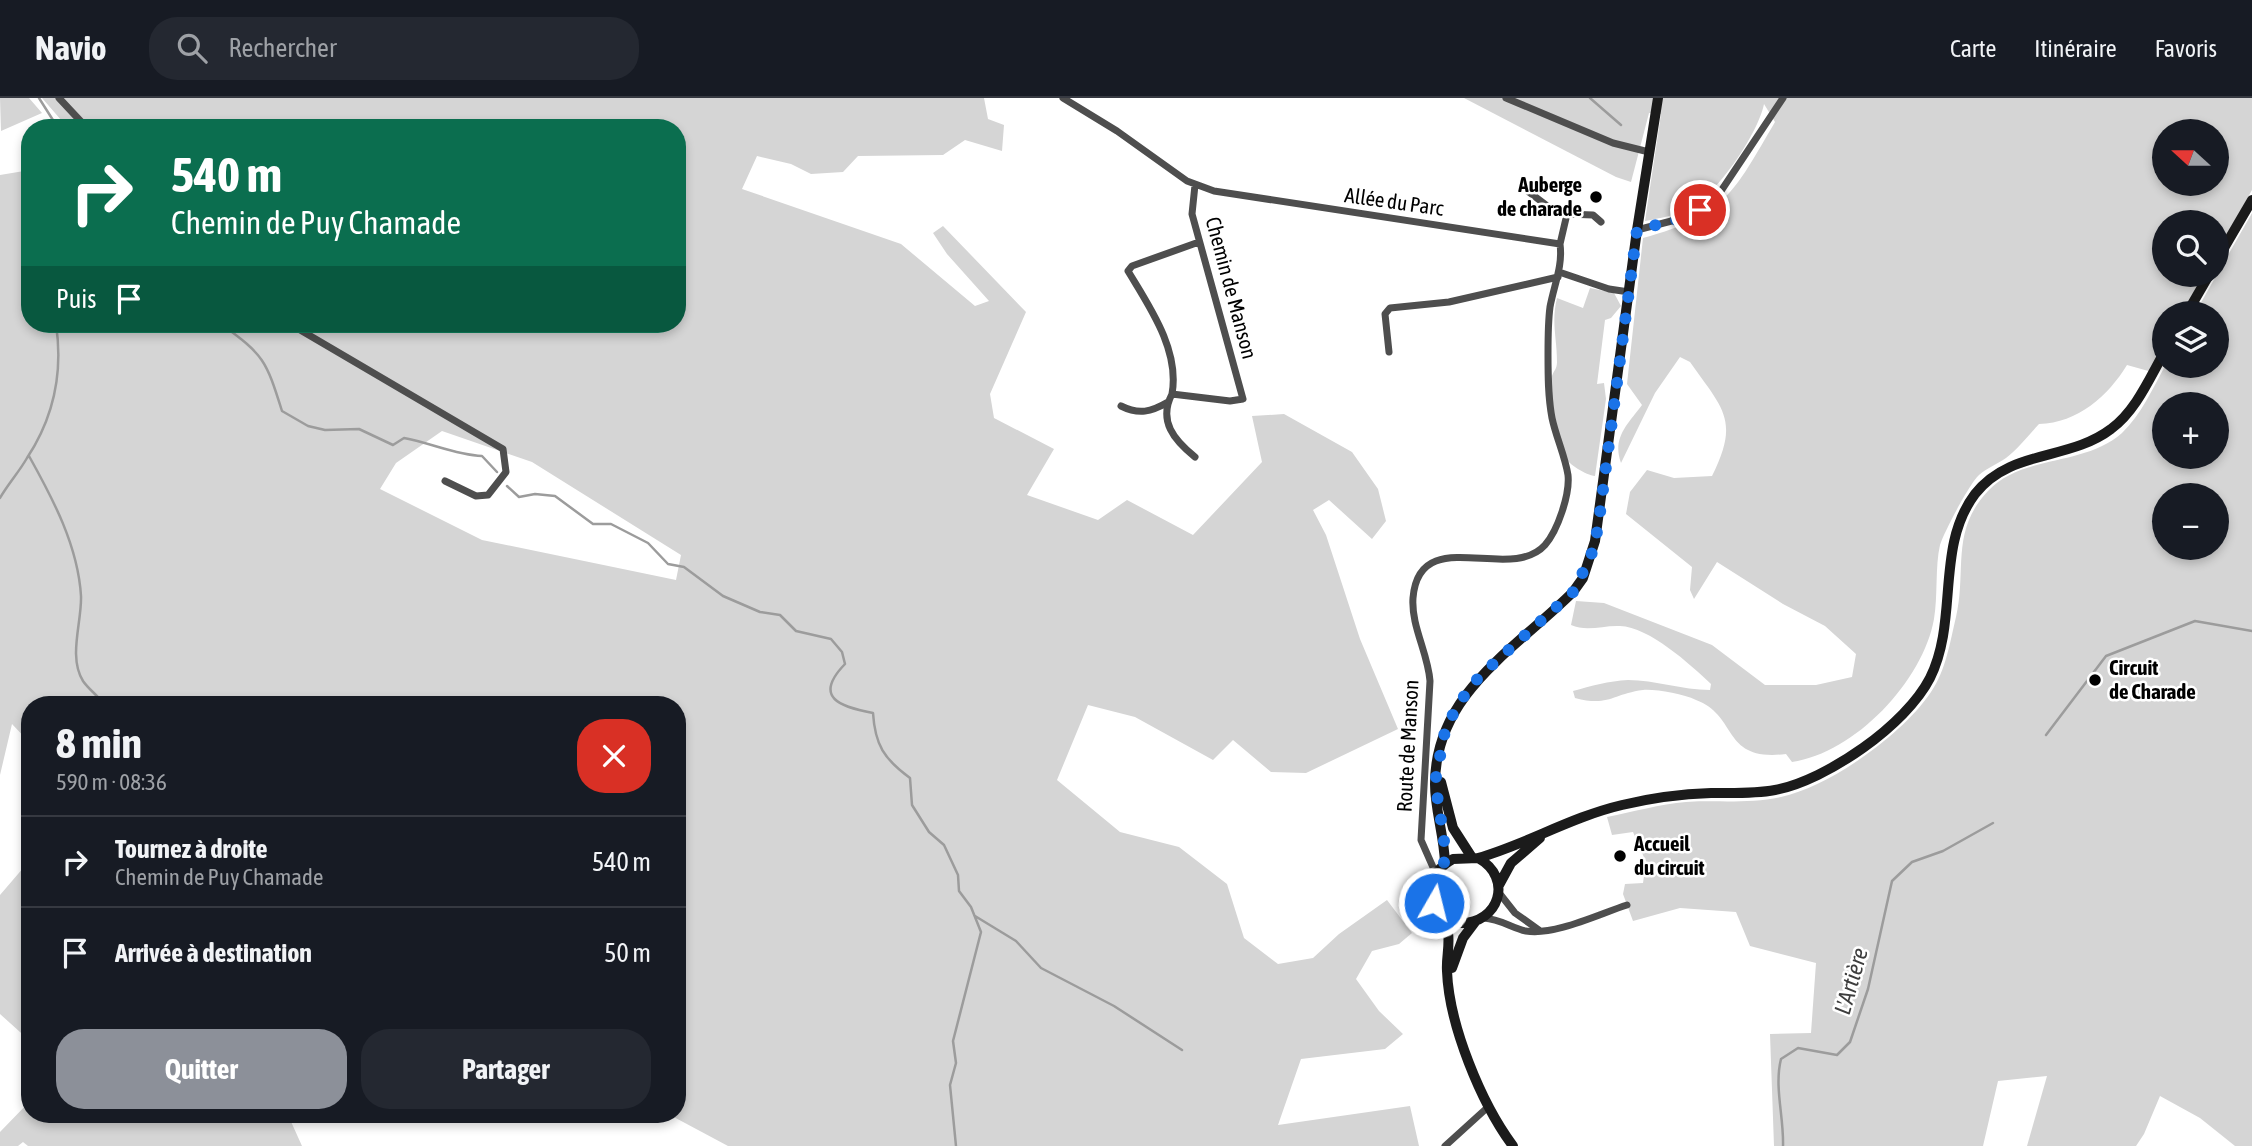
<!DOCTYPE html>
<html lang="fr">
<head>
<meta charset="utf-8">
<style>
  :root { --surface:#171b24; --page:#242831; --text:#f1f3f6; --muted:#9ea1a6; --line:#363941; --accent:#8c9099 }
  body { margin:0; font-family:"Asap Condensed",sans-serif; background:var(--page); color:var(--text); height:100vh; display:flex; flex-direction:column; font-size:26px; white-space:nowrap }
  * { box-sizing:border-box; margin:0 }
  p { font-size:23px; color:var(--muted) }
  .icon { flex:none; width:38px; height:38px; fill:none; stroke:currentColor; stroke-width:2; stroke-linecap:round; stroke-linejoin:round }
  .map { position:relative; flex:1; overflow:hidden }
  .drawer { position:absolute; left:21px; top:598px; width:665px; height:427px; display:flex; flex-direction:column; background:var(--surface); border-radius:28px; box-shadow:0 4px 10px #0003 }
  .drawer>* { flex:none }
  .top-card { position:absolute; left:21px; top:21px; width:665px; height:214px; border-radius:28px; box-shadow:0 4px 10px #0003; background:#0b6e4f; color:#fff; overflow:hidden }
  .needle { width:46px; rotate:291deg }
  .fabs { position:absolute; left:2152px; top:21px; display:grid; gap:14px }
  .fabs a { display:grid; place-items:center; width:77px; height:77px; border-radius:50%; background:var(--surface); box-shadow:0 4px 10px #0003; font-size:35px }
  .pin { position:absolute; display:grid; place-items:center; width:60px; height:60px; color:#fff; margin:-30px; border:4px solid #fff; border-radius:50%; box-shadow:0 2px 7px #0007 }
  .me { position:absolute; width:77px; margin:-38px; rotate:8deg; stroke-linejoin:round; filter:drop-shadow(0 0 5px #0008) }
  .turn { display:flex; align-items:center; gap:24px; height:147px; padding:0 35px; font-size:32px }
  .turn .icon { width:91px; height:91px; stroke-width:2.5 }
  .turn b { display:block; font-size:49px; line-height:60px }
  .then { display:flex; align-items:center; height:66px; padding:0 35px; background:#0003; gap:14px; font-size:26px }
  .round { display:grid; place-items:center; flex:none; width:74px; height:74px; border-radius:28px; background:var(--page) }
  .head { display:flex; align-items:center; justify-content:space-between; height:119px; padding:0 35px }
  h1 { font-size:42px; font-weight:700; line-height:52px }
  .button { display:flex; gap:14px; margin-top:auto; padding:14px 35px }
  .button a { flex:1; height:80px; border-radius:28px; background:var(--accent); color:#fff; font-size:28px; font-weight:700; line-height:80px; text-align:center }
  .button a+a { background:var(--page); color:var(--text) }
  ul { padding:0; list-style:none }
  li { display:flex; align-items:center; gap:21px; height:91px; padding:0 35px; border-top:2px solid var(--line) }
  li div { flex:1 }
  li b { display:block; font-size:26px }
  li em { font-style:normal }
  header { display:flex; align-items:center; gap:42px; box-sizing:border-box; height:98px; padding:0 35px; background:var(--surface); border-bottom:2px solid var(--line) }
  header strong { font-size:33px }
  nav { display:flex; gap:38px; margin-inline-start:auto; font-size:24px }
  .search { width:490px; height:63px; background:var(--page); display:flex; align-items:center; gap:18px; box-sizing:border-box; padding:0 24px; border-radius:28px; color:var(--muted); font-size:26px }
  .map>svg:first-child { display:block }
  .green { fill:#d5d5d5; fill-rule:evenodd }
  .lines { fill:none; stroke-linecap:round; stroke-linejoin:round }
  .stream { stroke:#9c9c9c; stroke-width:2.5 }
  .street { stroke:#4e4e4e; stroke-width:7 }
  .secondary { stroke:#1b1b1b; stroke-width:10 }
  .route { stroke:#1a73e8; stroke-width:12; stroke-dasharray:0 21.6 }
  .poi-dot { fill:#000; stroke:#fff; stroke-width:2.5 }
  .labels { text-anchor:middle; stroke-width:5; stroke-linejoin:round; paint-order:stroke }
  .poi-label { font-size:21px; font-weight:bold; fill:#000; stroke:#fff; text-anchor:start }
  .street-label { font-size:21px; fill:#000; stroke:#fff }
  .water-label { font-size:23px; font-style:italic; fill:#3d3d3d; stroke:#fff }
</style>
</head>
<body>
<header>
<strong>Navio</strong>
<div class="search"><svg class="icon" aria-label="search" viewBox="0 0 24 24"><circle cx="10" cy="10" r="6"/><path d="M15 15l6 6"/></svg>Rechercher</div>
<nav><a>Carte</a><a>Itinéraire</a><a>Favoris</a></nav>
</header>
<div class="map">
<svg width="2252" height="1048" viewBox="0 0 2252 1048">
  <rect width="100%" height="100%" fill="#fff"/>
  <!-- green -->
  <path class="green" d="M0 0H29L42 15 1 33Z
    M42 0H984L988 21 1004 27 1002 53 965 42 943 57 858 58 843 74 811 76 791 66 757 58 742 91 901 146 975 208 989 203 947 156 933 135 943 128 1026 214 990 296 994 320 1054 351 1027 397 1098 422 1127 402 1193 437 1262 364 1252 318 1284 316 1352 354 1378 391 1386 423 1372 441 1329 402 1313 412 1326 437 1360 541 1398 631 1306 675 1271 674 1233 642 1213 662 1135 619 1088 607 1057 682 1120 734 1179 749 1227 786 1244 840 1278 866 1313 860 1339 836 1387 802 1412 835 1399 846 1372 853 1356 881 1379 913 1403 936 1385 951 1301 961 1278 1027 1410 1008 1419 1048H728L670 1017H677V607H30V645L12 626 0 677V77L30 72V226H677V30H68ZM442 333 532 364 681 457 676 482 482 442 380 391 396 365Z
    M1464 0H2252V92L2217 154V124H2165V177H2207L2187 215H2165V253L2152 274 2127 267C2108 298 2078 325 2039 326 2029 337 2018 351 2006 360 1997 366 1987 370 1979 377 1970 385 1944 434 1940 447 1935 468 1938 498 1934 521 1923 583 1855 655 1792 664L1786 656C1721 664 1739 618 1696 602 1683 596 1656 591 1643 592 1612 596 1609 609 1575 600L1573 593C1591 588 1609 583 1628 582 1655 582 1682 592 1710 592L1711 586C1690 566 1649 529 1620 528 1604 527 1587 534 1571 527L1576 503 1604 505 1712 547 1765 587H1816L1852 579 1856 556 1825 528 1783 506 1717 464 1694 501 1690 492 1692 469 1626 416 1630 394 1647 372 1674 380 1712 378C1740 322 1723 311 1690 264L1680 259 1655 295 1621 365C1612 340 1627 327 1642 307L1627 286 1643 140C1725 118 1734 94 1775 24L1764 6C1758 36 1716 98 1688 111 1675 118 1660 120 1645 123L1661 16 1649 15 1631 84 1616 79ZM2165 33H2217V86H2165Z
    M2252 115V1048H2235L2200 1020 2160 998 2144 1036 2136 1048H2027L2047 978 1998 983 1983 1048H1774L1770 936 1811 935 1816 865 1750 848 1736 814 1680 810 1633 823 1623 796 1625 786 1643 785 1646 764 1633 734 1612 737 1607 719C1633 714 1660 706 1686 704 1717 702 1750 706 1781 699 1831 688 1903 636 1931 594 1946 572 1950 544 1956 519 1967 473 1950 433 1988 393 2023 356 2083 369 2122 335 2141 317 2153 290 2165 268H2217V215H2195ZM2165 306H2217V359H2165ZM2165 397H2217V450H2165Z
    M1590 190 1614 195 1621 208 1611 220 1605 222 1597 286 1604 285 1606 301 1595 378C1586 377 1569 367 1564 358 1558 345 1547 291 1552 278 1554 272 1557 271 1557 264 1557 240 1551 224 1557 200L1583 210Z
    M30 762V943L0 916V797Z
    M30 1003V1017H166L170 1020 177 1017H288L302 1048H28L23 1044 18 1048H0V1034Z"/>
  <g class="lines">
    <!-- stream -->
    <path class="stream" d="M39 0 58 30
      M1590 0 1621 27
      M221 226C264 257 266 262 282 313L308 328 325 332 359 331 393 347 404 340C431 345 456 357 482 358L497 374
      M29 358C53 401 78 448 81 498 82 524 68 559 83 583 89 592 99 598 104 607
      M507 388 519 399 535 396 555 398 593 426H611L648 445 668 466 684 469 723 498 760 514 780 517 796 533 831 541 842 554 845 566C812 600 841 609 873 615 875 647 884 661 910 680L912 707 929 734 944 747 958 777 959 793 971 809 981 834 953 943 956 965 950 987 956 1048
      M0 400C8 386 19 374 27 360 54 319 63 273 56 226
      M2046 637 2106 558 2195 523 2252 533
      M975 818 1016 843 1041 870 1114 908 1182 952
      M1783 1048C1784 1019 1774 989 1781 961L1798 950 1837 957 1850 944 1868 891 1892 783 1912 764 1943 753 1993 725"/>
    <!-- street -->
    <path class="street" d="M59 0 87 30
      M1063 0 1117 33 1187 83 1214 93 1560 146C1563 168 1554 187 1550 209 1548 224 1548 241 1548 256 1548 278 1548 299 1552 320 1556 339 1565 358 1568 377 1570 396 1558 432 1545 447 1510 486 1419 424 1413 500 1411 528 1428 555 1430 583L1421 742 1436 776
      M1506 0 1613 45 1649 54
      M1195 87 1192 116 1243 301 1230 303 1172 296C1180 252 1149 208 1128 173L1132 168 1199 144
      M1525 91 1550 110 1567 116 1560 146
      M1567 116 1593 117 1601 124
      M1637 132 1683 120 1715 102 1783 0
      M1559 174 1609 191 1629 194
      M290 226 503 351 506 374 488 397 476 398 445 383
      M1389 254 1385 216 1390 210 1449 204 1558 179
      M1172 296C1158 323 1174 342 1195 359
      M1121 308C1139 317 1151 314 1168 304
      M1500 796 1515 815 1539 832
      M1484 820C1500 821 1512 830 1526 833 1554 838 1599 816 1627 807
      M1445 1048 1488 1009"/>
    <!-- secondary -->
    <path class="secondary" d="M2217 162 2252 102
      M2187 215 2209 177
      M1441 684 1453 730 1471 758
      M1478 760C1527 746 1571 719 1622 707 1651 700 1681 696 1711 695 1732 695 1754 696 1775 692 1827 682 1906 627 1930 580 1959 522 1935 449 1975 396 2010 351 2069 363 2111 331 2136 313 2150 279 2165 253
      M1445 765C1444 737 1435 712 1435 686 1435 595 1516 551 1573 494L1583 480 1595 443 1637 132 1658 0
      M1499 787 1511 765 1540 740
      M1439 813 1460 825C1499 826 1514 780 1478 760L1453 761C1412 785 1444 805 1448 835 1450 848 1446 860 1447 873 1449 927 1481 1005 1513 1048
      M1452 870 1463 840 1475 824"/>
  </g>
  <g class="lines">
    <!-- route -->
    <path class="route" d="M1434 805 1433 786 1444 765V741L1435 684 1446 628 1469 590 1483 575 1573 494 1591 458 1598 430 1637 132 1683 120 1700 112"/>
  </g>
  <!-- markers -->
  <g class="poi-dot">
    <circle cx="1596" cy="99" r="7"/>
    <circle cx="2095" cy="582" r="7"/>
    <circle cx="1620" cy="758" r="7"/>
  </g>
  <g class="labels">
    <!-- poi labels -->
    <g class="poi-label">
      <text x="1582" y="94" text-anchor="end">Auberge<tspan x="1582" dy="24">de charade</tspan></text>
      <text x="2109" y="577">Circuit<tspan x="2109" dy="24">de Charade</tspan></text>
      <text x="1634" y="753">Accueil<tspan x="1634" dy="24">du circuit</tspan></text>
    </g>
    <!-- street labels -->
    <g class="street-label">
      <text transform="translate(1394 104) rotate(8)" y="7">Allée du Parc</text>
      <text transform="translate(1231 190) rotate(75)" y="7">Chemin de Manson</text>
      <text transform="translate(1408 648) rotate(-87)" y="7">Route de Manson</text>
    </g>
    <!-- water labels -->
    <g class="water-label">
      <text transform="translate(1851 883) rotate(-74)" y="8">L'Artière</text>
    </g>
  </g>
</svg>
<div class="fabs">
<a><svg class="needle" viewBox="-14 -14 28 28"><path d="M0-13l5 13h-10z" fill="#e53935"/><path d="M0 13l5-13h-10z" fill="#9ea1a6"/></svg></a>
<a><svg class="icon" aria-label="search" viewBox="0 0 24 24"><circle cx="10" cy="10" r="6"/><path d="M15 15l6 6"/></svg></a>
<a><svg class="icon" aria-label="layers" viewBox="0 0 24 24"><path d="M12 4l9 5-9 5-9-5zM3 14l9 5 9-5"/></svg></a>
<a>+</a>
<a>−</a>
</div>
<div class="pin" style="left:1700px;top:112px;background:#d93025"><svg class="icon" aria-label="arrive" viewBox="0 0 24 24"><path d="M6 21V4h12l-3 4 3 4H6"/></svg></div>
<svg class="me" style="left:1434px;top:805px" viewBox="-20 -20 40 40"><circle r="17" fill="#1a73e8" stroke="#fff" stroke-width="3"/><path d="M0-11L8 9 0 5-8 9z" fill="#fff"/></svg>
<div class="top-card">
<div class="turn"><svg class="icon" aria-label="right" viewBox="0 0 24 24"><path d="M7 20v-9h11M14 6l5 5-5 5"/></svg><div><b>540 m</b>Chemin de Puy Chamade</div></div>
<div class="then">Puis<svg class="icon" aria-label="arrive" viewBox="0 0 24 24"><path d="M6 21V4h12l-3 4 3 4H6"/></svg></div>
</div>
<section class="drawer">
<div class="head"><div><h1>8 min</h1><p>590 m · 08:36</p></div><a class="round" style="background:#d93025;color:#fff"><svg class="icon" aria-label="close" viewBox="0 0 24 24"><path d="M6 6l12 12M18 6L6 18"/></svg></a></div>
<ul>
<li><svg class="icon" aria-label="right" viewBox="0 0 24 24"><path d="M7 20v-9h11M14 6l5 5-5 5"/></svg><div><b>Tournez à droite</b><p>Chemin de Puy Chamade</p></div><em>540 m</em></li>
<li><svg class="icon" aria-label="arrive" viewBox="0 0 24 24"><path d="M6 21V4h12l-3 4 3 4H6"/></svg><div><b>Arrivée à destination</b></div><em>50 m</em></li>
</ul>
<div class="button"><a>Quitter</a><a>Partager</a></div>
</section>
</div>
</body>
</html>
